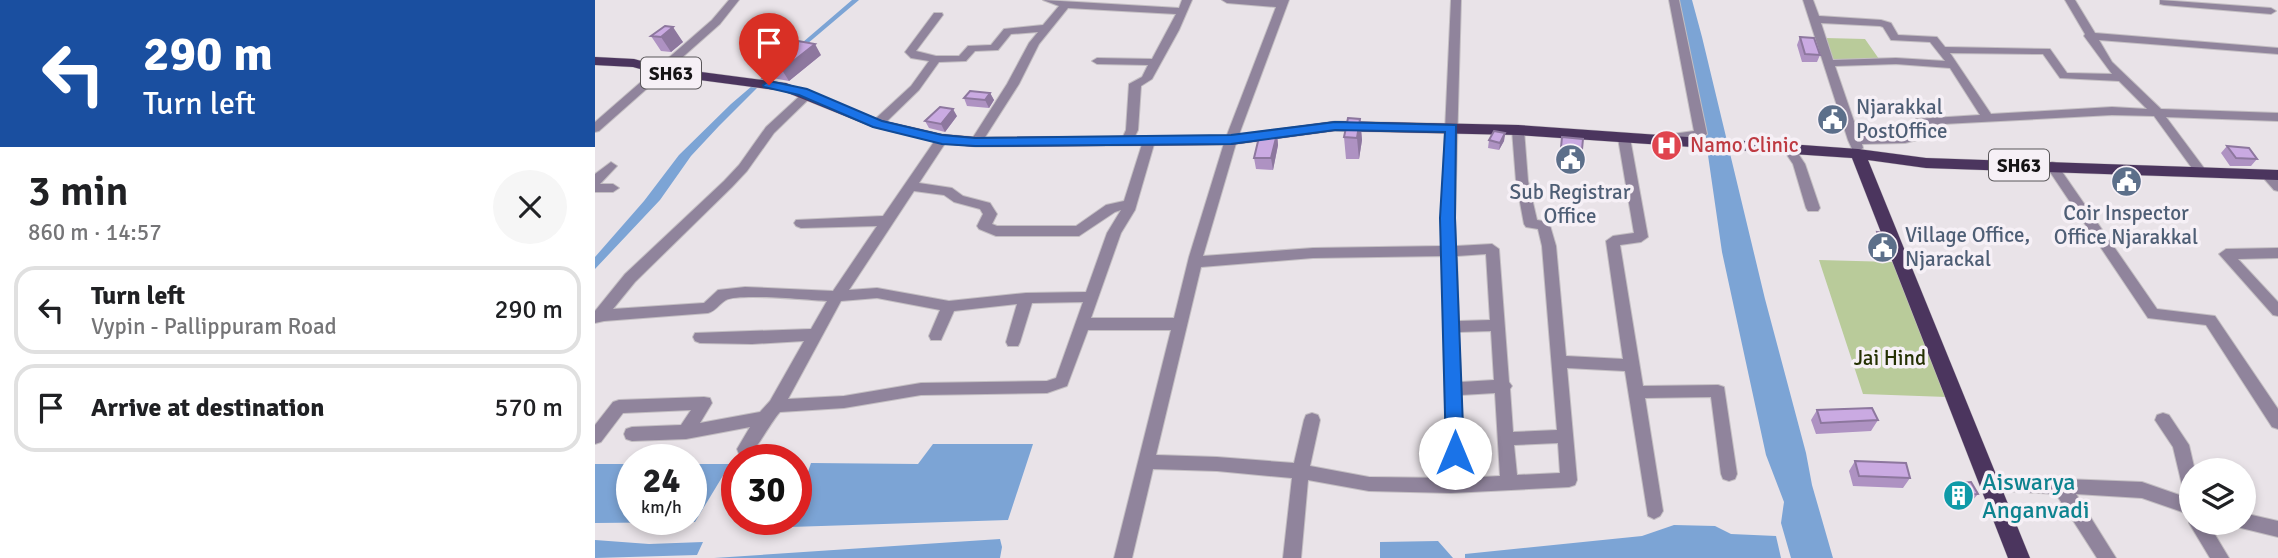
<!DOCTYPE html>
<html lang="en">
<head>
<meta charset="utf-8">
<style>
  :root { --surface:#fff; --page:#f6f6f6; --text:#202124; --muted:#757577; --line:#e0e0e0 }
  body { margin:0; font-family:Signika,sans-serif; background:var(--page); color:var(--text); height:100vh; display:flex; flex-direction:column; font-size:26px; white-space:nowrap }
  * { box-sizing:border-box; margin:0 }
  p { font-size:23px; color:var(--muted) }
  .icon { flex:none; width:38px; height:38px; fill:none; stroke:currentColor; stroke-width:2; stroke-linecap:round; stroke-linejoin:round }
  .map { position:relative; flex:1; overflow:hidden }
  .drawer { display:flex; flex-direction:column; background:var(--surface); width:595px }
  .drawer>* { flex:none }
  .guide { background:#1a4fa0; color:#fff; overflow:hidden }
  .controls { position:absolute; left:1584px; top:458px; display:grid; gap:14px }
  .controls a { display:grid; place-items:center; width:77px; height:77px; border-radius:50%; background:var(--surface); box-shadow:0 4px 10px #0003; font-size:35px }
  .speed { position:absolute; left:21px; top:444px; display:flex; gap:14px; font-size:35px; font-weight:700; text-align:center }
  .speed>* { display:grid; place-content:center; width:91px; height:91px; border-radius:50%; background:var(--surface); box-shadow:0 4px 10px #0003; line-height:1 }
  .speed small { font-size:18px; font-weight:400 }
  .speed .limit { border:10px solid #d22; background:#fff; color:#111 }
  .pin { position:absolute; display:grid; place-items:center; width:60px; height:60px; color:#fff; margin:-72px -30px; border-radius:50% 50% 50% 0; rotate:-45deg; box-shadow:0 0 7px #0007 }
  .pin .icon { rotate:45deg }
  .me { position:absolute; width:77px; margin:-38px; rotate:0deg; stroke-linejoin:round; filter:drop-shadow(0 0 5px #0008) }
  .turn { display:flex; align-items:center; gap:24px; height:147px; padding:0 28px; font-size:32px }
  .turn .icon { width:91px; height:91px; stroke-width:2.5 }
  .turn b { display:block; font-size:49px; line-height:60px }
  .round { display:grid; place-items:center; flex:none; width:74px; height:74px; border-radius:37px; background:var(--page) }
  .summary { display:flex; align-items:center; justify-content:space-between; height:119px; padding:0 28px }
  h1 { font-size:42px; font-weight:600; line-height:52px }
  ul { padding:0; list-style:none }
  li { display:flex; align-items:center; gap:21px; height:88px; margin:0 14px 10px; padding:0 14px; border:4px solid var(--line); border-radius:21px }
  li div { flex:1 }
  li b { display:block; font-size:26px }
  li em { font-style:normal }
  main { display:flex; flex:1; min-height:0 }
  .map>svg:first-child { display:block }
  .green { fill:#b9cb9a }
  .water { fill:#7ca4d5 }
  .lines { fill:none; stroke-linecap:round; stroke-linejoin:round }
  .minor-casing { stroke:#c3bec2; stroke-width:2 }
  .major-casing { stroke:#c3bec2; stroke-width:1 }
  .minor { fill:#90849c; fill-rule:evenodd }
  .major { fill:#4b355e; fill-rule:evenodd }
  .wall { fill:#ae92c2 }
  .shaded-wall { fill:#8d779e }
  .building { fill:#caaae2; stroke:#8d779e; stroke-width:2 }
  .route { fill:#1a73e8; stroke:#114b97; stroke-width:2 }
  .labels { text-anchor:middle; stroke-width:7; stroke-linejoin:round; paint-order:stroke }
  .shield { fill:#f6f0f6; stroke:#595659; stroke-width:2 }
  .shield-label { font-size:19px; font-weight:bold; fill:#161416 }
  .service-label { font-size:21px; fill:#4e5e75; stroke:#f6f0f6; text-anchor:start }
  .health-label { font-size:21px; fill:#be3a42; stroke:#f6f0f6; text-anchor:start }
  .park-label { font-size:21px; fill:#253103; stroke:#f6f0f6 }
  .near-culture-label { font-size:24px; fill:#0d838f; stroke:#f6f0f6; text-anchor:start }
</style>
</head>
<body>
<main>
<section class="drawer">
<div class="guide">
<div class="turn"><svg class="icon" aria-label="left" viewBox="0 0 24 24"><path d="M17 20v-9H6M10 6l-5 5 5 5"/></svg><div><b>290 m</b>Turn left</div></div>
</div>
<div class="summary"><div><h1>3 min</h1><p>860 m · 14:57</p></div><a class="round"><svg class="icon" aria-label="close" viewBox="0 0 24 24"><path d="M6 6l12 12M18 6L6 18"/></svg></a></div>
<ul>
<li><svg class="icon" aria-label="left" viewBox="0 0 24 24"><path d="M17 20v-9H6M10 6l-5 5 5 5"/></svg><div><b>Turn left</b><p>Vypin - Pallippuram Road</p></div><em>290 m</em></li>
<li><svg class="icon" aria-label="arrive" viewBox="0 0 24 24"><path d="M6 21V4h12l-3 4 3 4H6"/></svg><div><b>Arrive at destination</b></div><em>570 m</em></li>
</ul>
</section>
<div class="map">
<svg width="1683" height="558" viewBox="0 0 1683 558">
  <rect width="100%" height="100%" fill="#e9e3e8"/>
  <!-- green -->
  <path class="green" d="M1230 38 1270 39 1284 59 1239 63Z
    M1224 260 1298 262 1352 397 1268 394Z"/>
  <!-- water -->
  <path class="water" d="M257 0H264L173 77 124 126 96 156 65 200 0 269V257L49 201 84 155 136 104Z
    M1084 0H1097L1107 37 1170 299 1211 453 1217 485 1238 558H1196L1186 523 1189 502 1171 455 1127 252 1105 100Z
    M338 444H438L413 520 195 527 197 520H201V507L216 463 323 464Z
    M0 464H37V520H96V464H135L100 522 0 523Z
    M1079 525 1120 526 1136 534 1181 536 1186 558H870V554L1047 536Z
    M405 539 407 547 405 558H119Z
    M0 540 54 544 108 542 102 555 0 558Z
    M843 541 858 558H785V542Z"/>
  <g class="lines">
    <defs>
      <path id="minor" d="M134 0H144L125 24 4 131 0 132V122L117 20Z
        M448 0 584 8 587 0H597L584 30 557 79 546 86 543 130 536 144H528L526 141 531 130 534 84 547 77 553 65 502 64 497 61 502 58 557 59 581 14 473 8 444 44 424 84 385 145H377L375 142 412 84 434 43 443 32 416 34 403 50 380 51 371 61 344 62 324 90 286 127H278V121L316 86 334 61 316 58 310 52 339 13H347L348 15 321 51 341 56H364L373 46 396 45 409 29 448 25 464 6Z
        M627 0H694L642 140 608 256 718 248 848 246 846 218 856 0H866L860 218 861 246 897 244 904 249 914 382 917 386 915 389 918 432 962 430 947 246 943 229 931 227 929 224 921 181 917 130 923 126 929 130 933 181 942 220 954 222 961 246 971 356 1028 359 1011 241 1018 236 1039 233 1023 138 1029 134 1035 138 1053 237 1046 242 1025 245 1048 386 1123 385 1129 387 1142 474 1140 479 1134 481 1128 479 1126 474 1116 397 1050 398 1068 511 1065 516 1059 519 1053 516 1030 371 972 368 982 480 980 485 974 487 856 493 774 491 713 480 706 558H688L697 478 622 471 558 469 537 558H519L576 330H493L472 386 452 393 326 395 249 408 185 412C176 422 161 450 155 454 151 457 149 456 144 454L142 449 155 427 91 439 37 441 31 439 29 434 31 429 37 427 86 425 96 410 28 413 6 442 0 444V425L18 402 24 400 109 397 115 398 117 403 105 423 165 412 175 401 209 341 157 344 105 343 100 341 98 337 100 333 216 329 232 301C213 300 144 293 131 300 124 304 121 311 113 313L9 321 0 323V311L30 274 129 181 144 165 171 127 209 92H217V96L179 133 152 171 137 187 40 282 18 309 109 303 123 290 150 287 238 291 282 226 206 228 201 226 199 223 201 220 288 216 343 136 347 135 353 139 324 183 357 188 368 196 395 203 402 214 397 224 402 226H481L511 205 529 201 548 141 554 137 560 141 540 210 526 233 496 318H579L594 257 630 140 681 7 632 3ZM319 191 349 195 359 202 385 209 388 214 382 226 384 229 401 236H484L520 212 526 210 512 233 491 292 431 293 354 301 282 288 254 290ZM891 254 895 320 864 321 862 256ZM848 256 851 478 774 477 715 466 725 420 723 415 717 413 711 415 709 420 699 463 622 457 561 455 606 267 718 258ZM282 298 345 310 334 336 336 340H346L359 311 422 304 411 342 413 346H423L425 342 437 303 488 302 461 378 452 381 326 383 249 396 193 399 246 301ZM896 331 899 380 866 382 864 332ZM900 393 905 476 868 478 866 395ZM963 443 965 473 922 475 919 445Z
        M1074 0H1084L1112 134 1106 138 1085 140 1077 146 1071 142 1077 134 1099 131Z
        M1208 0H1218L1224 16 1286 20 1296 23 1303 35 1342 37 1350 47 1455 49 1472 73 1517 74 1489 36 1490 34 1470 0H1480L1500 33 1683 48V54L1504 40 1517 62 1566 109 1683 113V121L1571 117 1612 172 1606 176 1602 175 1559 116 1517 115 1329 125 1322 140 1310 143 1267 144 1268 148 1262 152 1258 151 1253 140ZM1226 23 1285 26 1288 27 1296 40 1335 42 1350 61 1301 58 1238 60ZM1355 53 1448 54 1465 78 1524 81 1552 109 1517 107 1396 114ZM1301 64 1355 68 1385 115 1321 119 1313 134 1310 135 1264 136 1240 66Z
        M1565 0 1676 8 1681 11 1676 14 1569 5 1565 4Z
        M1198 151 1202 152 1210 164 1225 208 1223 211H1213L1211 208 1198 164 1192 155Z
        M16 162 22 166 5 184H18L24 188 18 192H0V174Z
        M1457 162 1461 163 1562 309 1620 316 1683 409V429L1677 427 1611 325 1553 318 1451 166Z
        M1671 170 1675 171 1683 179V191L1679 190 1665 174Z
        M1683 248V258L1643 259 1683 302V316L1678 315 1624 254 1631 249Z
        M1568 413 1574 415 1594 445 1600 471H1596V496L1590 494 1588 489 1578 447 1560 420 1562 415Z
        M1394 476 1547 482 1596 499V515L1547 498 1481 494 1521 558H1502L1461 494 1394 490 1388 488 1386 483 1388 478Z
        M1648 513 1683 521V537L1642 527 1640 523H1648Z
        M1596 519V523H1613L1634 558H1615L1594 523Z"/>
      <path id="major" d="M0 57 39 59 68 67 191 83 286 120 347 134 381 137 636 135 740 121 923 125 1263 149 1331 158 1683 170V180L1331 168 1273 160 1435 558H1413L1257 158 923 135 740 131 636 145 381 147 347 144 277 127 188 91 67 75 38 67 0 65Z"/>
    </defs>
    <!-- minor casing -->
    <use href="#minor" class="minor-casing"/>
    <!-- major casing -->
    <use href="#major" class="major-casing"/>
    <!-- minor -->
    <use href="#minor" class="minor"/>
    <!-- major -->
    <use href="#major" class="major"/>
  </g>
  <!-- wall -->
  <path class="wall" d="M70 26 88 42 76 52 66 51 56 36Z
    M1205 37 1225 55 1222 62H1207L1202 45Z
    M226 55 194 81 177 78 170 67Z
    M395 93 399 100 394 108 372 106 369 98Z
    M362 116 350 132 334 128 330 121Z
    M765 119 767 140 764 159H751L749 137Z
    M910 133 909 141 904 150 893 148 894 140Z
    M682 134 683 145 678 170 661 169 659 158Z
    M967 137 986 160 985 171 964 169Z
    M1632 146 1662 159 1656 166H1635L1626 153Z
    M1282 232 1296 247 1292 254 1281 253 1278 240Z
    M1222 410 1283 420 1276 431 1221 434 1216 420Z
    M1260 461 1315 478 1308 488 1258 486 1254 471Z
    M1356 484 1383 494 1377 501 1357 503 1351 491Z"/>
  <!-- shaded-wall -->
  <path class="shaded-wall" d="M78 27 88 42 76 52 66 37Z
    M220 44 226 55 194 81 187 70Z
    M395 93 399 100 394 108 390 100Z
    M358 109 362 116 350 132 346 124Z
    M765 119 767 140 764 159 762 138Z
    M910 133 909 141 904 150 905 143Z
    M682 134 683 145 678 170 676 158Z"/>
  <!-- building -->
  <path class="building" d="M70 26 78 27 66 37 56 36Z
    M1205 37 1219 38 1225 55 1210 54Z
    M203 41 220 44 187 70 170 67Z
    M375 91 395 93 390 100 369 98Z
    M345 107 358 109 346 124 330 121Z
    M753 118 765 119 762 138 749 137Z
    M899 131 910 133 905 143 894 140Z
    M665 133 682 134 676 158H659Z
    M967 137 988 139 986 160 965 158Z
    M1632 146 1654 148 1662 159 1641 158Z
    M1282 232 1290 233 1296 247 1285 246Z
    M1277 408 1283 420 1226 423 1222 410Z
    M1260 461 1311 463 1315 478 1264 476Z
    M1376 482 1383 494 1362 496 1356 484Z"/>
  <!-- route -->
  <path class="route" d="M174 81 212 89 287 121 347 135 380 138 636 135 740 122 861 125 860 218 869 453 867 459 860 461 853 459 851 453 845 218 850 132 740 130 636 144 380 146 347 144 278 127 204 95 169 87 168 85Z"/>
  <!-- icons -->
  <defs>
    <symbol id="civic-disc" viewBox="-11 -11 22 22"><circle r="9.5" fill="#5c6f8a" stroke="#f6f0f6"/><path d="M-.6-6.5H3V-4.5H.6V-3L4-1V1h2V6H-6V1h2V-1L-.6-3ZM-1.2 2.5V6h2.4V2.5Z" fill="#fff"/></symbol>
    <symbol id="hospital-disc" viewBox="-11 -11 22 22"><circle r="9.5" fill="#e0444e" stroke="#f6f0f6"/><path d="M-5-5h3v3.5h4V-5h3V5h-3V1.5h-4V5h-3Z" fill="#fff"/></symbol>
    <symbol id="building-disc" viewBox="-11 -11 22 22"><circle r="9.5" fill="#0f9aa8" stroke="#f6f0f6"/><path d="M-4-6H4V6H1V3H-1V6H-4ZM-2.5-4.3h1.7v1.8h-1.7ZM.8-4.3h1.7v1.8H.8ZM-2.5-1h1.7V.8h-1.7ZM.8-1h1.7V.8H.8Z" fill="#fff"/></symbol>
  </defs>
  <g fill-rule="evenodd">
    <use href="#civic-disc" x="1220" y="102" width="35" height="35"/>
    <use href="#hospital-disc" x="1054" y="128" width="35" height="35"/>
    <use href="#civic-disc" x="958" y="142" width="35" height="35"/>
    <use href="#civic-disc" x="1514" y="164" width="35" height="35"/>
    <use href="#civic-disc" x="1270" y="230" width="35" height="35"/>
    <use href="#building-disc" x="1346" y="478" width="35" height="35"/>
  </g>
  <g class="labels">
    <!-- shield labels -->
    <g class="shield">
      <rect x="46" y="57.5" width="60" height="31" rx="5"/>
      <rect x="1394" y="149.5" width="60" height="31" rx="5"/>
    </g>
    <g class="shield-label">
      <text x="76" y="80">SH63</text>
      <text x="1424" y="172">SH63</text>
    </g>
    <!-- service labels -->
    <g class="service-label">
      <text x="1261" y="114">Njarakkal<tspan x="1261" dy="24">PostOffice</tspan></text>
      <text x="975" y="199" text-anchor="middle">Sub Registrar<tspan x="975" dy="24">Office</tspan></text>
      <text x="1531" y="220" text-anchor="middle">Coir Inspector<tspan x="1531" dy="24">Office Njarakkal</tspan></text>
      <text x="1310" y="242">Village Office,<tspan x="1310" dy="24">Njarackal</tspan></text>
    </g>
    <!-- health labels -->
    <g class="health-label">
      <text x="1095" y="152">Namo Clinic</text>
    </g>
    <!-- park labels -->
    <g class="park-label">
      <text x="1295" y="365">Jai Hind</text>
    </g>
    <!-- near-culture labels -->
    <g class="near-culture-label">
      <text x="1387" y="490">Aiswarya<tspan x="1387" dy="28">Anganvadi</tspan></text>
    </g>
  </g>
</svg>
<div class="controls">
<a><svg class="icon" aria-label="layers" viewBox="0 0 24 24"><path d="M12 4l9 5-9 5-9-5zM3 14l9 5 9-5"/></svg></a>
</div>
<div class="speed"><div>24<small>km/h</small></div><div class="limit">30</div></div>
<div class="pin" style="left:174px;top:85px;background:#d93025"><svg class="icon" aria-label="arrive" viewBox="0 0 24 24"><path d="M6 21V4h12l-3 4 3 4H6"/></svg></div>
<svg class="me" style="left:860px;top:453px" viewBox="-20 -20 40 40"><circle r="19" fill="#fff"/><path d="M0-13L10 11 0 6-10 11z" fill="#1a73e8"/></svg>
</div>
</main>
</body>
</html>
